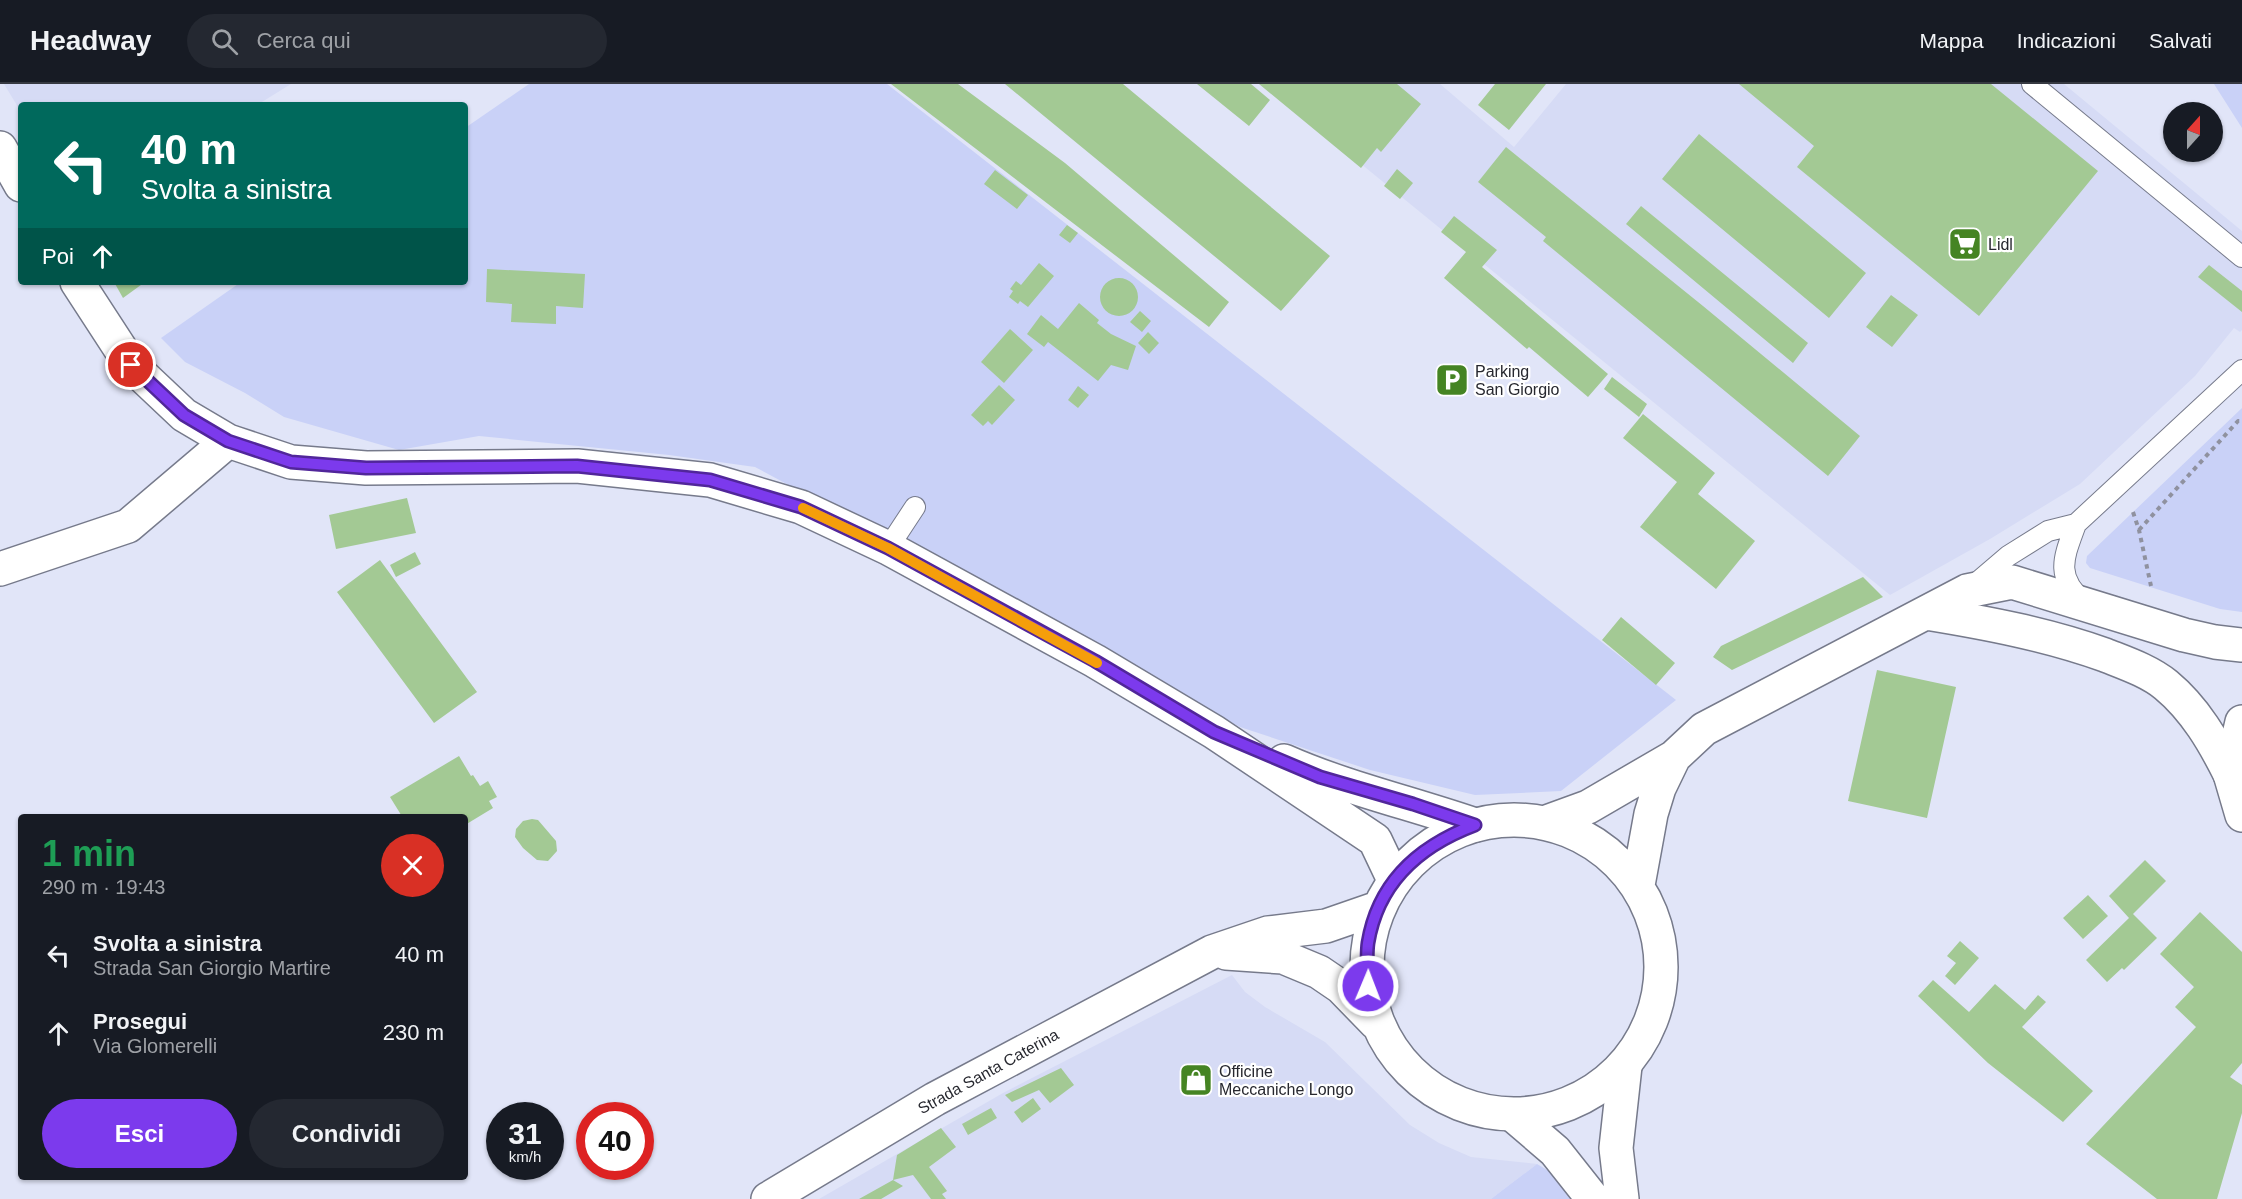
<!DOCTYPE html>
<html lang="it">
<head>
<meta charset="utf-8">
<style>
  :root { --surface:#171b24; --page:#242831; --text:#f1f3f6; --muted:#9ea1a6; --line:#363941; --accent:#7c3aed }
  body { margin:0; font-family:Helvetica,sans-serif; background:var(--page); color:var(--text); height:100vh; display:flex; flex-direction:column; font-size:22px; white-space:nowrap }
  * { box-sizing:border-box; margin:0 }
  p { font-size:20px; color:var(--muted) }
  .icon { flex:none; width:33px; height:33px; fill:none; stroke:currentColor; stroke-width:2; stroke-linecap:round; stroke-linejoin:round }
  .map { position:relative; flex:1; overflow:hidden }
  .sheet { position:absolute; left:18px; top:730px; width:450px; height:366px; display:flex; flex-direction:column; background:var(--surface); border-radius:6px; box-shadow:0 2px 4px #0004 }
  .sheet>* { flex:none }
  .top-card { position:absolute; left:18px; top:18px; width:450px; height:183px; border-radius:6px; box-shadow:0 2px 4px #0004; background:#00695c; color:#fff; overflow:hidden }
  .needle { width:39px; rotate:21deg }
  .buttons { position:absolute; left:2163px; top:18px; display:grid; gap:12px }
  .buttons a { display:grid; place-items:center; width:60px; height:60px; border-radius:50%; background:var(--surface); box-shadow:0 2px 4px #0004; font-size:30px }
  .speed { position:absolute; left:486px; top:1018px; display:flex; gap:12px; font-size:30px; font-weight:700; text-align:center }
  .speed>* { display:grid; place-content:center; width:78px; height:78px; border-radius:50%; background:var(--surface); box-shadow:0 2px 4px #0004; line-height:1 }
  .speed small { font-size:15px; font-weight:400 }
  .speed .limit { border:9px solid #d22; background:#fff; color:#111 }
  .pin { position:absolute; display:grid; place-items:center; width:51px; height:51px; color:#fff; margin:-26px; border:3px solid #fff; border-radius:50%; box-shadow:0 2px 6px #0007 }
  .me { position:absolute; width:66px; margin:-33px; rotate:1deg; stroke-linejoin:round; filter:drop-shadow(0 0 4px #0008) }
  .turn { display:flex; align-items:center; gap:21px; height:126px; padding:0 24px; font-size:27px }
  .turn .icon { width:78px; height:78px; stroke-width:2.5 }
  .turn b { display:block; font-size:42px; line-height:51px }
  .then { display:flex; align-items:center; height:57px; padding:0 24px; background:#0003; gap:12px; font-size:22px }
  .round { display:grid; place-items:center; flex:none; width:63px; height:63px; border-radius:32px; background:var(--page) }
  .headline { display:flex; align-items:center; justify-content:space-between; height:102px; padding:0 24px }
  h1 { font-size:36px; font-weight:600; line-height:45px; color:#1e9e55 }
  .button { display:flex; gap:12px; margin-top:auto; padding:12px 24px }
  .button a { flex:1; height:69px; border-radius:36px; background:var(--accent); color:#fff; font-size:24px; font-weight:600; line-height:69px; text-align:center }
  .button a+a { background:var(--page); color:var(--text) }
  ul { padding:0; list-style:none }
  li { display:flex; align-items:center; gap:18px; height:78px; padding:0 24px }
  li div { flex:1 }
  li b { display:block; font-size:22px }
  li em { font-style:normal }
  header { display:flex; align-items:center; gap:36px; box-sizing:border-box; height:84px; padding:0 30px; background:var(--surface); border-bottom:2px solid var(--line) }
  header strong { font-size:28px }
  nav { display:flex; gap:33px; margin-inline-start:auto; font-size:21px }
  .search { width:420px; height:54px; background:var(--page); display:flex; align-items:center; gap:15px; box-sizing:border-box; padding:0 21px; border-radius:33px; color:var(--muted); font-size:22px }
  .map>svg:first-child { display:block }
  .built { fill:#d6dbf5 }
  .green { fill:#c9d1f7 }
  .building { fill:#a3c994 }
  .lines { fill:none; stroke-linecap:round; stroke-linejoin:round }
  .service-casing { stroke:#767a8b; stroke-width:22 }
  .minor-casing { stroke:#767a8b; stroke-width:36 }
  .tertiary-casing { stroke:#767a8b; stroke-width:36 }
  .secondary-casing { stroke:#767a8b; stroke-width:36 }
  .path { stroke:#8f919f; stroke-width:4; stroke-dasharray:4.5 4.5; stroke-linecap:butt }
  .service { stroke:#fff; stroke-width:20 }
  .minor { stroke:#fff; stroke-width:33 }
  .tertiary { stroke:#fff; stroke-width:33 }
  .secondary { stroke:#fff; stroke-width:33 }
  .route-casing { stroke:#51269a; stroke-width:15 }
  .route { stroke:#7c3aed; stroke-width:10 }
  .slow { stroke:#f59e0b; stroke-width:10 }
  .labels { text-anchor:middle; stroke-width:4.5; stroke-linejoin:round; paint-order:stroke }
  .poi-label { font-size:16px; fill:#27282f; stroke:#fff; text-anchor:start }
  .street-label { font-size:16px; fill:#27282f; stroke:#fff }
</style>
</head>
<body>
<header>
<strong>Headway</strong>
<div class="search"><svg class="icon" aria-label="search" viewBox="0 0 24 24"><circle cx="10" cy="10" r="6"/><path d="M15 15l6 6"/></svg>Cerca qui</div>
<nav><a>Mappa</a><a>Indicazioni</a><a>Salvati</a></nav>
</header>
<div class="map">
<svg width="2242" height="1115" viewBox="0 0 2242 1115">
  <rect width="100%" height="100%" fill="#e1e5f8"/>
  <!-- built -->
  <path class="built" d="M4 0H291L257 21H21V28Z
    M1263 0H1440L1514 63 1566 0H2064L2242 147V246L2240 248 2234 244 2195 292 2080 400 1990 455 1890 511Z
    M1232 891 1245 908 1265 923 1325 958 1410 1041 1439 1059 1471 1073 1537 1080 1491 1115H819L1003 1009Z"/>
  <!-- green -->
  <path class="green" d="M529 0H887L1676 616 1561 707 1475 711 1370 686 1240 643 755 383 669 371 479 352 399 366 284 333 245 309 185 278 161 254 241 198H465V44Z
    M2214 0H2242V44Z
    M2242 324V528L2220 525 2090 484 2086 479 2087 472Z
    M1537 1080 1566 1097 1575 1115H1491Z"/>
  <!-- building -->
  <path class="building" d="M891 0H958L1065 79 1229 218 1209 243Z
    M1005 0H1123L1330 172 1281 227Z
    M1197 0H1251L1270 16 1249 42Z
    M1259 0H1397L1421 20 1381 68 1377 64 1361 84Z
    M1495 0H1546L1509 46 1478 21Z
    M1739 0H1991L2098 87 1979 232 1797 83 1814 62Z
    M1699 50 1866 189 1829 234 1662 95Z
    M1506 63 1703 222 1860 352 1828 392 1543 157 1546 153 1478 98Z
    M1397 85 1413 99 1400 115 1384 102Z
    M995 86 1028 111 1017 125 984 100Z
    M1641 122 1808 259 1793 279 1626 140Z
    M1454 132 1497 166 1482 183 1608 290 1588 313 1529 263 1527 265 1444 194 1466 168 1441 148Z
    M1067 141 1078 149 1070 159 1059 151Z
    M1039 179 1054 192 1028 223 1020 217 1018 220 1009 213 1013 207 1010 205 1016 197 1021 201Z
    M2209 181 2242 207V228L2198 193Z
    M487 185 585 190 583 224 556 222V240L511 238 512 220 486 218Z
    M1100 213a19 19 0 1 1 38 0a19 19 0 1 1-38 0Z
    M114 198H145L123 214Z
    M1891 211 1918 231 1892 263 1866 243Z
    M1079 219 1099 236 1097 239 1111 250 1136 262 1128 286 1111 281 1098 297 1048 258 1044 263 1027 250 1041 231 1058 245Z
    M1140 227 1151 237 1142 248 1130 238Z
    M1010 245 1033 266 1004 299 981 278Z
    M1148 248 1159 259 1149 270 1138 259Z
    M1612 293 1647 320 1639 333 1604 305Z
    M999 301 1015 316 992 341 988 337 983 342 971 331Z
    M1078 302 1089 311 1078 324 1068 316Z
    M1643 330 1715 389 1698 410 1755 457 1716 505 1640 443 1677 398 1623 354Z
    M407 414 416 449 336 465 329 431Z
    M415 468 421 480 396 493 390 481Z
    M380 476 477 608 434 639 337 508Z
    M1863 493 1883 513 1732 586 1713 573 1721 562Z
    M1621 533 1675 579 1656 601 1602 556Z
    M1877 586 1956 603 1927 734 1848 717Z
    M459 672 471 692 473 691 480 702 488 697 497 713 489 717 493 724 465 741V734H403L390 713Z
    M532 735 538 736 556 757 557 767 548 777 537 776 523 764 515 753 516 745 523 737Z
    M2145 776 2166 797 2133 830 2157 854 2124 886 2122 884 2107 898 2086 876 2129 834 2109 812Z
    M2088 811 2108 832 2083 855 2063 834Z
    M2200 828 2242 868V979L2230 993 2242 1001V1029L2217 1115H2157L2086 1060 2196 943 2175 923 2194 903 2160 870Z
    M1960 857 1979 874 1955 901 1945 892 1956 879 1947 872Z
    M1933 896 1969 928 1995 900 2025 926 2038 911 2046 918 2022 943 2093 1007 2063 1038 1988 979 1918 912Z
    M1061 984 1074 1001 1050 1019 1039 1006 1012 1018 1005 1011Z
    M1033 1014 1041 1025 1022 1039 1014 1028Z
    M991 1024 997 1034 968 1051 962 1040Z
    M941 1044 956 1063 929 1083 947 1107 942 1110 946 1115H931L913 1091 893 1096 897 1071Z
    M893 1096 903 1102 881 1115H859Z"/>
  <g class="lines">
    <defs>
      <path id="service" d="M2032 0 2242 173
        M2076 440C2064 473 2054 492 2084 518
        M888 464 915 423
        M1974 501 2008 472 2048 447 2076 440 2242 286"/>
      <path id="minor" d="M0 64 21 101
        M77 198 131 281 184 331 228 357
        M0 485 128 442 228 357 291 378 366 384 577 382 710 396 801 423 888 464 1095 577 1214 648 1375 756 1394 796
        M1284 677C1345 704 1411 719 1475 741
        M1513 1031 1555 1067 1593 1115
        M1622 1115 1616 1064 1625 982"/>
      <path id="tertiary" d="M1926 529C1987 539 2046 550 2105 571 2125 579 2149 587 2166 601 2195 625 2214 658 2230 690
        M1367 883a147 147 0 1 1 294 0a147 147 0 1 1-294 0Z
        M1544 739 1588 723 1674 673 1704 645 1967 507 2012 498 2184 551 2215 558 2242 561
        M1638 801 1651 730 1659 704 1674 673
        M1226 869 1283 873 1319 888 1341 903 1376 939
        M768 1115 935 1015 1212 868 1268 849 1326 842 1378 824"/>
      <path id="secondary" d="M2242 638 2230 690 2242 731"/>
    </defs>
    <!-- service casing -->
    <use href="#service" class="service-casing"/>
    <!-- minor casing -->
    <use href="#minor" class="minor-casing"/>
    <!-- tertiary casing -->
    <use href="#tertiary" class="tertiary-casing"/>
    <!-- secondary casing -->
    <use href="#secondary" class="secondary-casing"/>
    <!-- path -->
    <path class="path" d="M2133 428 2139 446 2151 502
      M2139 446 2238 337H2242"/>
    <!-- service -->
    <use href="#service" class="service"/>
    <!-- minor -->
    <use href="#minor" class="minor"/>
    <!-- tertiary -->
    <use href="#tertiary" class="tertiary"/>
    <!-- secondary -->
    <use href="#secondary" class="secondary"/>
  </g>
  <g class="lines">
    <defs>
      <path id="route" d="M131 281 184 331 228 357 291 378 366 384 577 382 710 396 801 423 888 464 1095 577 1214 648 1320 693 1413 720 1475 741C1419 762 1378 798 1368 859 1366 873 1368 888 1368 902"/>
    </defs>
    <!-- route casing -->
    <use href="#route" class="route-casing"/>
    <!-- route -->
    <use href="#route" class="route"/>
    <!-- slow -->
    <path class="slow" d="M803 424 888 464 1097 579"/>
  </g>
  <!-- icons -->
  <defs>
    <symbol id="supermarket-square" viewBox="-11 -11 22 22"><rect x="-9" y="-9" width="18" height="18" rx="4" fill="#458423" stroke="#fff"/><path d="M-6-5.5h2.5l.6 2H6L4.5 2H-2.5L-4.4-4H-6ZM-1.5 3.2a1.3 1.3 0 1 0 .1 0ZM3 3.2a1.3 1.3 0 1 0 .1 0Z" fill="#fff"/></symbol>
    <symbol id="parking-square" viewBox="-11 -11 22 22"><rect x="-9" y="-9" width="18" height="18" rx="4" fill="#458423" stroke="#fff"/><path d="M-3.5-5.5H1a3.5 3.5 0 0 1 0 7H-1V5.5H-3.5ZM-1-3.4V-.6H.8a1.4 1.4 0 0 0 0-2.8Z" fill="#fff"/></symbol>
    <symbol id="shop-square" viewBox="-11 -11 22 22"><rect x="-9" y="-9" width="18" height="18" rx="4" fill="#458423" stroke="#fff"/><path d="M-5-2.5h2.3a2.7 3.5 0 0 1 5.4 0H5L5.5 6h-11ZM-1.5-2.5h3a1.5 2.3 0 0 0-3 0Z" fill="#fff"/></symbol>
  </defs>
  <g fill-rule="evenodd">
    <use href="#supermarket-square" x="1946" y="141" width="38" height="38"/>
    <use href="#parking-square" x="1433" y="277" width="38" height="38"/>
    <use href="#shop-square" x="1177" y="977" width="38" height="38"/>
  </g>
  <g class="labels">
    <!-- poi labels -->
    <g class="poi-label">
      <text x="1988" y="166">Lidl</text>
      <text x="1475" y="293">Parking<tspan x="1475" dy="18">San Giorgio</tspan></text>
      <text x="1219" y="993">Officine<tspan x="1219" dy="18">Meccaniche Longo</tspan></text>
    </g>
    <!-- street labels -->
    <g class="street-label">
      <text transform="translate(988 987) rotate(-29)" y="6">Strada Santa Caterina</text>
    </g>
  </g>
</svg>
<div class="buttons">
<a><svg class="needle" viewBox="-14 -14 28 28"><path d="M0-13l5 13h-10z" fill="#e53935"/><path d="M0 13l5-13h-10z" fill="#9ea1a6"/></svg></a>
</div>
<div class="speed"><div>31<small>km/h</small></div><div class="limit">40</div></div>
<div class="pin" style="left:131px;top:281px;background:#d93025"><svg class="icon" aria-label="arrive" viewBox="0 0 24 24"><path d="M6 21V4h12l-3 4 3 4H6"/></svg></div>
<svg class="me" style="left:1368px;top:902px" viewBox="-20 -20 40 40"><circle r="17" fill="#7c3aed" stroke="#fff" stroke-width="3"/><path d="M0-11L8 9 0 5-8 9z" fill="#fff"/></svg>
<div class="top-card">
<div class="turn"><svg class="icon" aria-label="left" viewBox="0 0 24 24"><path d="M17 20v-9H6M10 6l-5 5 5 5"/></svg><div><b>40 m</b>Svolta a sinistra</div></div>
<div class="then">Poi<svg class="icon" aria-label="ahead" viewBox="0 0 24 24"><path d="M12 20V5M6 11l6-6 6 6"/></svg></div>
</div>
<section class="sheet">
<div class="headline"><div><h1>1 min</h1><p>290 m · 19:43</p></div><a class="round" style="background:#d93025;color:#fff"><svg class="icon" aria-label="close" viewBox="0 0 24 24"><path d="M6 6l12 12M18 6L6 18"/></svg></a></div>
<ul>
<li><svg class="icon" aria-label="left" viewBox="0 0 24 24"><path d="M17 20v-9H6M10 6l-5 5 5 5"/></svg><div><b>Svolta a sinistra</b><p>Strada San Giorgio Martire</p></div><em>40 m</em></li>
<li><svg class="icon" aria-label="ahead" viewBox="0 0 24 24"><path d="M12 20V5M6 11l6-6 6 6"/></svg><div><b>Prosegui</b><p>Via Glomerelli</p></div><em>230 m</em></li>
</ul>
<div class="button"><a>Esci</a><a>Condividi</a></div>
</section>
</div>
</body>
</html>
